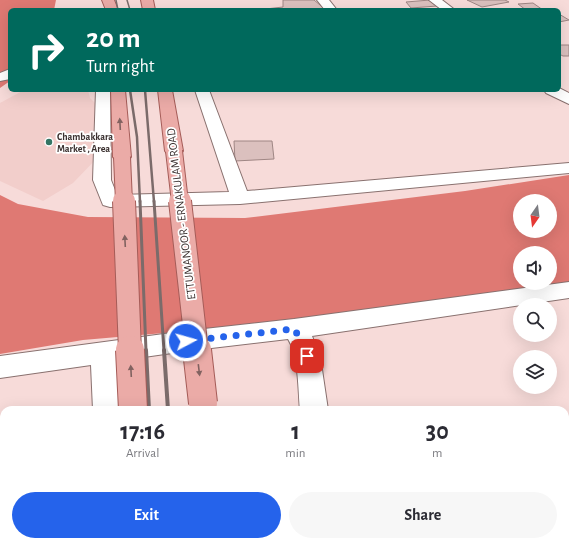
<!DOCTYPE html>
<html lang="en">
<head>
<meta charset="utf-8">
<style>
  :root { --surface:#fff; --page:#f7f7f7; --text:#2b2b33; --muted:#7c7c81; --accent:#2563eb }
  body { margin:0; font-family:"Alegreya Sans",sans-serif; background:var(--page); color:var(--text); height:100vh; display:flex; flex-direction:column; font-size:15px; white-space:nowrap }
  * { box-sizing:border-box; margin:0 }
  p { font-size:13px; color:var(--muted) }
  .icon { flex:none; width:22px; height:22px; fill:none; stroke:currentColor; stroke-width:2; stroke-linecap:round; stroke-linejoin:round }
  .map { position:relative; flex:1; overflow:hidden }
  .details { position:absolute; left:0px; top:406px; width:569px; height:140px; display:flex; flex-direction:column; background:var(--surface); border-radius:12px 12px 0 0; box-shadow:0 4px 16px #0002 }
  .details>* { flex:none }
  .top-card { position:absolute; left:8px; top:8px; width:553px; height:84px; border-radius:6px; box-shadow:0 4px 16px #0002; background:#00695c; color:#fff; overflow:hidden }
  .needle { width:26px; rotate:194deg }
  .fabs { position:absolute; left:513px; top:194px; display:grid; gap:8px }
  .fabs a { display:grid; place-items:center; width:44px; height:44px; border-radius:50%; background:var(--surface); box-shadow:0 4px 16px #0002; font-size:20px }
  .pin { position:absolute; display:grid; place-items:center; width:34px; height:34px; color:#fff; margin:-17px; border-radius:8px; box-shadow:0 2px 6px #0006 }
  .me { position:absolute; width:44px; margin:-22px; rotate:84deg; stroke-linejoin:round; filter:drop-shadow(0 0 3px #0008) }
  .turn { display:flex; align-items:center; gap:14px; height:84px; padding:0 12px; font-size:18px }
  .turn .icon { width:52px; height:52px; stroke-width:2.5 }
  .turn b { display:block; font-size:28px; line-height:34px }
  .eta { display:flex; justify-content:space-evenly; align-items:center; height:68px; text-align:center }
  .eta b { font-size:24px; font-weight:700; line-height:28px }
  .primary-button { display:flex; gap:8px; margin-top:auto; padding:8px 12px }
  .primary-button a { flex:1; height:46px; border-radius:24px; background:var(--accent); color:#fff; font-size:16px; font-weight:700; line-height:46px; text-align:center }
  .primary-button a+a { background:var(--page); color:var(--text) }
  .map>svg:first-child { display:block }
  .built { fill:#f2cecb }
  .water { fill:#df7973; fill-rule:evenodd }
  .building { fill:#dbc0be; stroke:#9f8684 }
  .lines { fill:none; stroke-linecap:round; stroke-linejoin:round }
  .minor-casing { stroke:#89716f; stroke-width:2 }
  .major-casing { stroke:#a55c58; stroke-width:2 }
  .minor { fill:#fff; fill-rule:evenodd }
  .major { fill:#ebaba7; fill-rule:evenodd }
  .rail-far3 { stroke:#7b6b6a; stroke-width:1.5 }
  .rail-far2 { stroke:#7b6b6a; stroke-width:2.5 }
  .rail-far1 { stroke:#7b6b6a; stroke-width:3 }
  .rail { stroke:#7b6b6a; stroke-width:4 }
  .major-bridge-far2-casing { stroke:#a55c58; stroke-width:18; stroke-linecap:butt }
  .major-bridge-far1-casing { stroke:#a55c58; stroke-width:24; stroke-linecap:butt }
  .major-bridge-casing { stroke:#a55c58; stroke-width:30; stroke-linecap:butt }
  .major-bridge-far2 { stroke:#ebaba7; stroke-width:16 }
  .major-bridge-far1 { stroke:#ebaba7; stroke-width:22 }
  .major-bridge { stroke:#ebaba7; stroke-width:28 }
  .oneway { fill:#816260 }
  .route { stroke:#2563eb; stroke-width:7; stroke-dasharray:0 12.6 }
  .poi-dot { fill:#347564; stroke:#fff; stroke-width:1.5 }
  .labels { text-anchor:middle; stroke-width:3.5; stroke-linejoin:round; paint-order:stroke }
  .far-poi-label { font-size:10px; font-weight:bold; fill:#3b3130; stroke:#fff; text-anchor:start }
  .street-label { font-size:12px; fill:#3b3130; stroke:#fff }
</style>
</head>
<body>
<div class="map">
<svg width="569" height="546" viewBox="0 0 569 546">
  <rect width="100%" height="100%" fill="#f7dbd9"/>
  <!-- built -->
  <path class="built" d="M24 90H88L90 98 100 108 98 157 73 183 43 201 0 181V103Z"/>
  <!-- water -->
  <path class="water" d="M0 0H56L54 10H10V81L0 88Z
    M569 175V286L268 324 83 340 0 354V195L18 204 88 217 245 218 465 191ZM520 201H550V231H520ZM520 253H550V283H520Z"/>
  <!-- building -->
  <path class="building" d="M283 0H314L326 10H257L283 7Z
    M430 0 437 6 411 8 406 2Z
    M467 0H505L509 2 482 7Z
    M533 3 543 10H526L518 4Z
    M559 14 569 20 559 22Z
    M559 45H569V56H563L559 54Z
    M234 141H272L274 159 235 161Z
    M565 466H569V492H565Z
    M439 542H515L517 546H440Z"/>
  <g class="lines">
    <defs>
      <path id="minor" d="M317 0H329L337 10H325Z
        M429 0H442L455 10H442Z
        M10 69V79L0 81V73Z
        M559 88 569 93V104L546 93 544 90H559Z
        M96 90H110L111 180 117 195 229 192 195 90H209L247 191 569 163V173L240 204 110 207 103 205 93 180Z
        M569 282V298L312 336 320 356 328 410H300C298 389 299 357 288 339L186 351 116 361 121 410H93L91 365 0 378V356L186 331 294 319Z
        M99 542H131L132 546H100Z
        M332 542H364L365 546H333Z"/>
      <path id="major" d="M102 0H114L118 10H106Z
        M141 0H153L155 10H143Z
        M111 90H125L131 157 128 161 122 162 116 161 113 157Z
        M158 90H172L183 151 180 155 174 156 168 155 165 151Z
        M119 542H151V546H119Z
        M207 542H239V546H207Z"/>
    </defs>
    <!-- minor casing -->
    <use href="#minor" class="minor-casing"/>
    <!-- major casing -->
    <use href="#major" class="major-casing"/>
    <!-- minor -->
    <use href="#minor" class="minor"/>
    <!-- major -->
    <use href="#major" class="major"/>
    <!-- rail-far3 -->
    <path class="rail-far3" d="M116 0 118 10
      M127 0 130 10"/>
    <!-- rail-far2 -->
    <path class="rail-far2" d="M130 90 137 137 140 202
      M145 90 154 202"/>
    <!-- rail-far1 -->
    <path class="rail-far1" d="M140 201 146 351
      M154 201 164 351"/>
    <!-- rail -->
    <path class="rail" d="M146 350 149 410
      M164 350 168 410
      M160 542 161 546
      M183 542V546"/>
    <defs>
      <path id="major-bridge-far2" d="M174 151 180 202
        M122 157 124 202"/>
      <path id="major-bridge-far1" d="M124 201 130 351
        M180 201 197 351"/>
      <path id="major-bridge" d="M130 350 133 410
        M197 350 203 403"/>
    </defs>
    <!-- major-bridge-far2 casing -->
    <use href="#major-bridge-far2" class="major-bridge-far2-casing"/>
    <!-- major-bridge-far1 casing -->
    <use href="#major-bridge-far1" class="major-bridge-far1-casing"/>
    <!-- major-bridge casing -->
    <use href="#major-bridge" class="major-bridge-casing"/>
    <!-- major-bridge-far2 -->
    <use href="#major-bridge-far2" class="major-bridge-far2"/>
    <!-- major-bridge-far1 -->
    <use href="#major-bridge-far1" class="major-bridge-far1"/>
    <!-- major-bridge -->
    <use href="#major-bridge" class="major-bridge"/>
  </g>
  <!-- one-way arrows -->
  <defs><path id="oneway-solid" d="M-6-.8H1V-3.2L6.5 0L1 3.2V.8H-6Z"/></defs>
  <g class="oneway">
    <use href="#oneway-solid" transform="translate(120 124) rotate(-93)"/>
    <use href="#oneway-solid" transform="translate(125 241) rotate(-93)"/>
    <use href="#oneway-solid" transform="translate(199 370) rotate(83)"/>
    <use href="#oneway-solid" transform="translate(131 371) rotate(-93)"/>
  </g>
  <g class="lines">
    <!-- route -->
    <path class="route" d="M186 341 294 329 304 344 307 356"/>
  </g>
  <!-- markers -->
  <circle class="poi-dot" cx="49" cy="142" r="4"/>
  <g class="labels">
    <!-- far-poi labels -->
    <g class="far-poi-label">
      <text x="57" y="140">Chambakkara<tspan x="57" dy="12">Market , Area</tspan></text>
    </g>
    <!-- street labels -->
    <g class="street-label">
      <text transform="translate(181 214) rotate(-97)" y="4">ETTUMANOOR - ERNAKULAM ROAD</text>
    </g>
  </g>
</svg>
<div class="fabs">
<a><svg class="needle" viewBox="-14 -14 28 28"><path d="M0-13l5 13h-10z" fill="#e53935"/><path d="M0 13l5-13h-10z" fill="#7c7c81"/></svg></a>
<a><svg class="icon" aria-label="sound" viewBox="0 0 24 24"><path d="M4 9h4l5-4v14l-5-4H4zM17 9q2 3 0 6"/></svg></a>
<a><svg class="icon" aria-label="search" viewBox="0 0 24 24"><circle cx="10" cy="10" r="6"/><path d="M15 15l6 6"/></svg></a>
<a><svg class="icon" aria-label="layers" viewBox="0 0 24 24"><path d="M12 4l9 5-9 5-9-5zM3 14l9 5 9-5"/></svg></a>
</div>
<div class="pin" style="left:307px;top:356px;background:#d93025"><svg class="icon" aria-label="arrive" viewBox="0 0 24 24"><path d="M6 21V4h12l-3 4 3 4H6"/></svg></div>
<svg class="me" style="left:186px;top:341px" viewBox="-20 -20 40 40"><circle r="17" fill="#2563eb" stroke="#fff" stroke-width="3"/><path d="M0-11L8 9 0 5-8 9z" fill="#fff"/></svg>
<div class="top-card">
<div class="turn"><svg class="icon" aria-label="right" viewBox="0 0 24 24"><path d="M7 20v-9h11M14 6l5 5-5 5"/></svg><div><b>20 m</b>Turn right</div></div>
</div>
<section class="details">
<div class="eta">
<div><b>17:16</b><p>Arrival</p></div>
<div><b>1</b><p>min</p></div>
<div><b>30</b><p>m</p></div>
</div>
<div class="primary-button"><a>Exit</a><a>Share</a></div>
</section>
</div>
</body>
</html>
